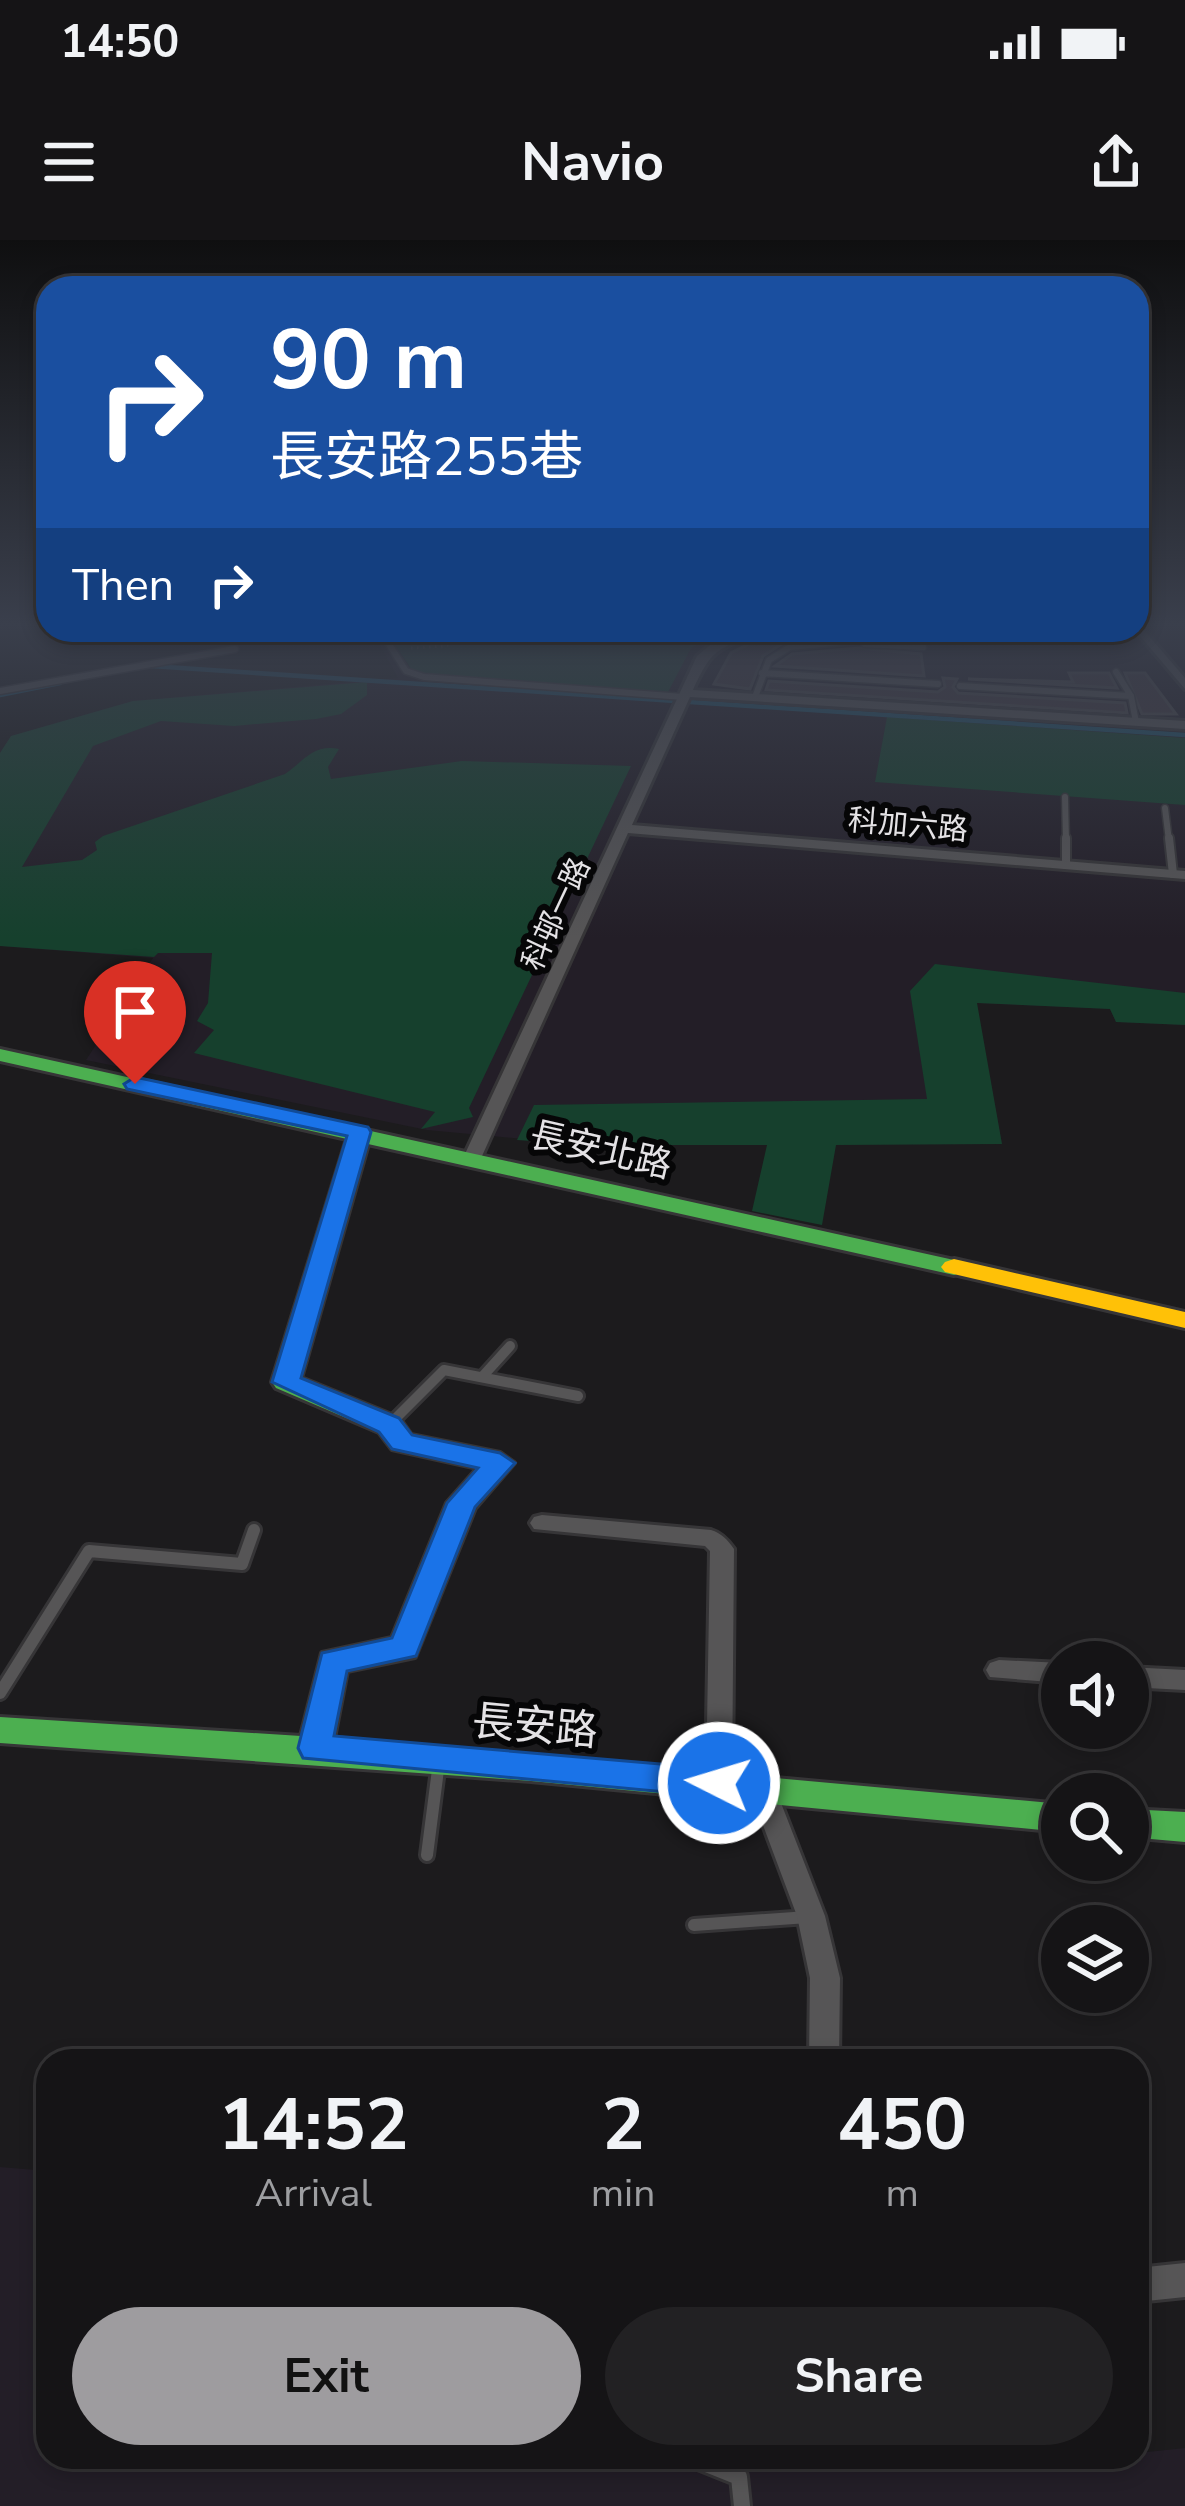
<!DOCTYPE html>
<html lang="en">
<head>
<meta charset="utf-8">
<style>
  :root { --surface:#151416; --page:#222123; --text:#f1f3f6; --muted:#9d9ea1; --line:#343335; --accent:#9e9c9f }
  body { margin:0; font-family:"Nunito Sans","Noto Sans TC",sans-serif; background:var(--page); color:var(--text); height:100vh; display:flex; flex-direction:column; font-size:45px; white-space:nowrap }
  * { box-sizing:border-box; margin:0 }
  p { font-size:39px; color:var(--muted) }
  .icon { flex:none; width:66px; height:66px; fill:none; stroke:currentColor; stroke-width:2; stroke-linecap:round; stroke-linejoin:round }
  .map { position:relative; flex:1; overflow:hidden }
  .details { position:absolute; left:36px; top:1809px; width:1113px; height:420px; display:flex; flex-direction:column; background:var(--surface); border-radius:36px; box-shadow:0 6px 18px #0003,0 0 0 3px var(--line) }
  .details>* { flex:none }
  .banner { position:absolute; left:36px; top:36px; width:1113px; height:366px; border-radius:36px; box-shadow:0 6px 18px #0003,0 0 0 3px var(--line); background:#1a4fa0; color:#fff; overflow:hidden }
  .controls { position:absolute; left:1041px; top:1401px; display:grid; gap:24px }
  .controls a { display:grid; place-items:center; width:108px; height:108px; border-radius:50%; background:var(--surface); box-shadow:0 6px 18px #0003,0 0 0 3px var(--line); font-size:60px }
  .pin { position:absolute; display:grid; place-items:center; width:102px; height:102px; color:#fff; margin:-123px -51px; border-radius:50% 50% 50% 0; rotate:-45deg; box-shadow:0 0 12px #0007 }
  .pin .icon { rotate:45deg }
  .me { position:absolute; width:132px; margin:-66px; rotate:275deg; stroke-linejoin:round; filter:drop-shadow(0 0 9px #0008) }
  .turn { display:flex; align-items:center; gap:42px; height:252px; padding:0 36px; font-size:54px }
  .turn .icon { width:156px; height:156px; stroke-width:2.5 }
  .turn b { display:block; font-size:84px; line-height:102px }
  .then { display:flex; align-items:center; height:114px; padding:0 36px; background:#0003; gap:24px; font-size:45px }
  .eta { display:flex; justify-content:space-evenly; align-items:center; height:204px; text-align:center }
  .eta b { font-size:72px; font-weight:700; line-height:84px }
  .action { display:flex; gap:24px; margin-top:auto; padding:24px 36px }
  .action a { flex:1; height:138px; border-radius:72px; background:var(--accent); color:#111; font-size:48px; font-weight:700; line-height:138px; text-align:center }
  .action a+a { background:var(--page); color:var(--text) }
  .status { display:flex; justify-content:space-between; align-items:center; height:84px; padding:0 60px; background:var(--surface); direction:ltr }
  .status svg { height:33px; fill:currentColor }
  header { display:flex; justify-content:space-between; align-items:center; height:156px; padding:0 36px; background:var(--surface); font-size:54px; font-weight:700 }
  .map>svg:first-child { display:block }
  .built { fill:#231e27 }
  .green { fill:#16402d }
  .lines { fill:none; stroke-linecap:round; stroke-linejoin:round }
  .stream { stroke:#1e5269; stroke-width:4.5 }
  .building { fill:#41373e; stroke:#494749; stroke-width:3 }
  .lane-far4-casing { stroke:#363537; stroke-width:9 }
  .lane-far3-casing { stroke:#363537; stroke-width:12 }
  .lane-far2-casing { stroke:#363537; stroke-width:16 }
  .lane-far1-casing { stroke:#363537; stroke-width:18 }
  .lane-casing { stroke:#363537; stroke-width:22 }
  .street-casing { stroke:#363537; stroke-width:6 }
  .fast-casing { stroke:#363537; stroke-width:6 }
  .slow-casing { stroke:#363537; stroke-width:6 }
  .path { stroke:#545354; stroke-width:3; stroke-dasharray:1.5 4.5; stroke-linecap:butt }
  .lane-far4 { stroke:#565556; stroke-width:6 }
  .lane-far3 { stroke:#565556; stroke-width:8 }
  .lane-far2 { stroke:#565556; stroke-width:10 }
  .lane-far1 { stroke:#565556; stroke-width:12 }
  .lane { stroke:#565556; stroke-width:16 }
  .street { fill:#565556; fill-rule:evenodd }
  .fast { fill:#4caf50; fill-rule:evenodd }
  .slow { fill:#ffc107; fill-rule:evenodd }
  .route { fill:#1a73e8; stroke:#114b97; stroke-width:3 }
  .labels { text-anchor:middle; stroke-width:12; stroke-linejoin:round; paint-order:stroke }
  .far-street-label { font-size:30px; fill:#e4e2e5; stroke:#060607 }
  .street-label { font-size:36px; fill:#e4e2e5; stroke:#060607 }
  .near-street-label { font-size:42px; fill:#e4e2e5; stroke:#060607 }
</style>
</head>
<body>
<div class="status"><b>14:50</b><svg viewBox="0 0 49 12"><path d="M0 12V9h3v3zM5 12V6h3v6zM10 12V3h3v9zM15 12V0h3v12zM26 1h20v11H26zM47 4h2v5h-2z"/></svg></div>
<header><svg class="icon" aria-label="menu" viewBox="0 0 24 24"><path d="M4 6h16M4 12h16M4 18h16"/></svg>Navio<svg class="icon" aria-label="share" viewBox="0 0 24 24"><path d="M12 15V3M7 8l5-5 5 5M5 13v7h14v-7"/></svg></header>
<div class="map">
<svg width="1185" height="2266" viewBox="0 0 1185 2266">
  <rect width="100%" height="100%" fill="#1c1b1d"/>
  <!-- built -->
  <path class="built" d="M1137 381H1185V785L1116 782 1110 769 976 763 1002 904 590 905 427 890 86 820 153 718 0 706V513L11 496 133 461 398 438 373 392 344 390H1137Z
    M0 1927 48 1931V2217L1072 2220 1185 2208V2266H0Z"/>
  <!-- green -->
  <path class="green" d="M385 390H706L717 393 691 408 667 454 427 435 412 430Z
    M367 442V455L341 474 316 479 234 486 161 481 93 506 22 627 82 620 97 610 95 602 103 596 285 534C304 521 313 504 339 509L328 527 331 539 462 521 631 526 469 868 473 877 421 889 435 872 194 813 214 790 197 781 208 763 212 713H158L154 717 0 706V513L11 496 133 461Z
    M887 477 1185 498V565L875 542Z
    M935 724 1185 753V785L1116 782 1110 769 977 763 1002 904 836 905 822 985 752 971 767 905H590L517 900 534 865 927 859 910 751Z"/>
  <g class="lines">
    <!-- stream -->
    <path class="stream" d="M151 426 1185 495
      M0 455 60 443"/>
  </g>
  <!-- building -->
  <path class="building" d="M777 390H887L788 400 763 416 750 449 714 444 731 413Z
    M859 408 921 414 924 436 775 426 792 414Z
    M1069 433H1109L1117 448 968 439 1073 442Z
    M1125 433H1145L1176 474H1142Z
    M943 438 957 439 953 447 958 453 1125 463 1127 473 766 450 769 441 938 452 945 447Z"/>
  <g class="lines">
    <defs>
      <path id="lane-far4" d="M380 390 406 431 424 437 683 457
        M865 404 923 407
        M1116 432 1131 456 1136 482
        M762 433 938 444
        M960 446 1131 456
        M0 451 235 409
        M755 457 769 420 790 407 903 396
        M1065 557 1066 601
        M1165 568 1169 601"/>
      <path id="lane-far3" d="M1066 598V625
        M1169 598 1173 634"/>
      <path id="lane-far2" d="M482 1137 510 1106
        M390 1184 444 1130 578 1156"/>
      <path id="lane-far1" d="M0 1453 89 1311 242 1324 254 1290
        M427 1615 439 1522
        M694 1685 808 1677"/>
      <path id="lane" d="M689 2217 739 2237 742 2266"/>
      <path id="street" d="M1137 382 1185 438V449L1135 390Z
        M742 390H757C718 413 714 404 693 450L1185 481V489L690 457 632 585 1185 631V639L628 593 482 916 473 921 467 920 464 916 697 416 715 401Z
        M542 1275 711 1290C721 1293 728 1300 734 1309L732 1543 728 1551 719 1554 710 1551 706 1543 710 1311 705 1306 534 1289 530 1283 534 1277Z
        M999 1420 1062 1423V1443L990 1437 986 1430 990 1423Z
        M1128 1427 1185 1430V1450L1128 1447Z
        M761 1534 770 1537 774 1545 825 1676 840 1738 839 1821H809L810 1738 797 1676 748 1545 752 1537Z
        M1185 2023V2057L1137 2062V2028Z"/>
      <path id="fast" d="M0 809 963 1022 967 1027 963 1032 954 1035 368 904 301 1138 399 1178 411 1195 500 1213 514 1223 475 1268 415 1417 347 1431 334 1498 1062 1564V1592L531 1541 0 1503V1477L301 1496 322 1413 392 1398 447 1263 478 1228 392 1209 379 1192 276 1148 272 1142 347 899 0 821Z
        M1128 1569 1185 1572V1602L1128 1597Z"/>
      <path id="slow" d="M954 1019 1185 1072V1088L945 1032 941 1027 945 1022Z"/>
    </defs>
    <!-- lane-far4 casing -->
    <use href="#lane-far4" class="lane-far4-casing"/>
    <!-- lane-far3 casing -->
    <use href="#lane-far3" class="lane-far3-casing"/>
    <!-- lane-far2 casing -->
    <use href="#lane-far2" class="lane-far2-casing"/>
    <!-- lane-far1 casing -->
    <use href="#lane-far1" class="lane-far1-casing"/>
    <!-- lane casing -->
    <use href="#lane" class="lane-casing"/>
    <!-- street casing -->
    <use href="#street" class="street-casing"/>
    <!-- fast casing -->
    <use href="#fast" class="fast-casing"/>
    <!-- slow casing -->
    <use href="#slow" class="slow-casing"/>
    <!-- path -->
    <path class="path" d="M0 382 48 383
      M244 401 258 390
      M411 408 444 406 504 390"/>
    <!-- lane-far4 -->
    <use href="#lane-far4" class="lane-far4"/>
    <!-- lane-far3 -->
    <use href="#lane-far3" class="lane-far3"/>
    <!-- lane-far2 -->
    <use href="#lane-far2" class="lane-far2"/>
    <!-- lane-far1 -->
    <use href="#lane-far1" class="lane-far1"/>
    <!-- lane -->
    <use href="#lane" class="lane"/>
    <!-- street -->
    <use href="#street" class="street"/>
    <!-- fast -->
    <use href="#fast" class="fast"/>
    <!-- slow -->
    <use href="#slow" class="slow"/>
  </g>
  <!-- sky -->
  <linearGradient id="sky" x2="0" y2="1"><stop stop-color="#0f0f10"/><stop offset="0.55" stop-color="#3a3f4c"/><stop offset="1" stop-color="#3a3f4c" stop-opacity="0"/></linearGradient>
  <rect width="1185" height="698" fill="url(#sky)"/>
  <!-- route -->
  <path class="route" d="M135 837 368 887 371 892 301 1138 399 1178 412 1195 500 1213 515 1223 475 1267 416 1416 347 1431 334 1496 719 1529 731 1533 736 1543 731 1553 719 1557 303 1518 298 1508 322 1413 392 1398 447 1263 478 1228 392 1209 379 1192 272 1142 347 896 127 849 124 844Z"/>
  <g class="labels">
    <!-- far-street labels -->
    <g class="far-street-label">
      <text transform="translate(908 585) rotate(5)" y="10">科加六路</text>
      <text transform="translate(556 674) rotate(-65)" y="10">科邨一路</text>
    </g>
    <!-- street labels -->
    <g class="street-label">
      <text transform="translate(601 909) rotate(13)" y="13">長安北路</text>
    </g>
    <!-- near-street labels -->
    <g class="near-street-label">
      <text transform="translate(535 1485) rotate(5)" y="15">長安路</text>
    </g>
  </g>
</svg>
<div class="controls">
<a><svg class="icon" aria-label="sound" viewBox="0 0 24 24"><path d="M4 9h4l5-4v14l-5-4H4zM17 9q2 3 0 6"/></svg></a>
<a><svg class="icon" aria-label="search" viewBox="0 0 24 24"><circle cx="10" cy="10" r="6"/><path d="M15 15l6 6"/></svg></a>
<a><svg class="icon" aria-label="layers" viewBox="0 0 24 24"><path d="M12 4l9 5-9 5-9-5zM3 14l9 5 9-5"/></svg></a>
</div>
<div class="pin" style="left:135px;top:844px;background:#d93025"><svg class="icon" aria-label="arrive" viewBox="0 0 24 24"><path d="M6 21V4h12l-3 4 3 4H6"/></svg></div>
<svg class="me" style="left:719px;top:1543px" viewBox="-20 -20 40 40"><circle r="17" fill="#1a73e8" stroke="#fff" stroke-width="3"/><path d="M0-11L8 9 0 5-8 9z" fill="#fff"/></svg>
<div class="banner">
<div class="turn"><svg class="icon" aria-label="right" viewBox="0 0 24 24"><path d="M7 20v-9h11M14 6l5 5-5 5"/></svg><div><b>90 m</b>長安路255巷</div></div>
<div class="then">Then<svg class="icon" aria-label="right" viewBox="0 0 24 24"><path d="M7 20v-9h11M14 6l5 5-5 5"/></svg></div>
</div>
<section class="details">
<div class="eta">
<div><b>14:52</b><p>Arrival</p></div>
<div><b>2</b><p>min</p></div>
<div><b>450</b><p>m</p></div>
</div>
<div class="action"><a>Exit</a><a>Share</a></div>
</section>
</div>
</body>
</html>
